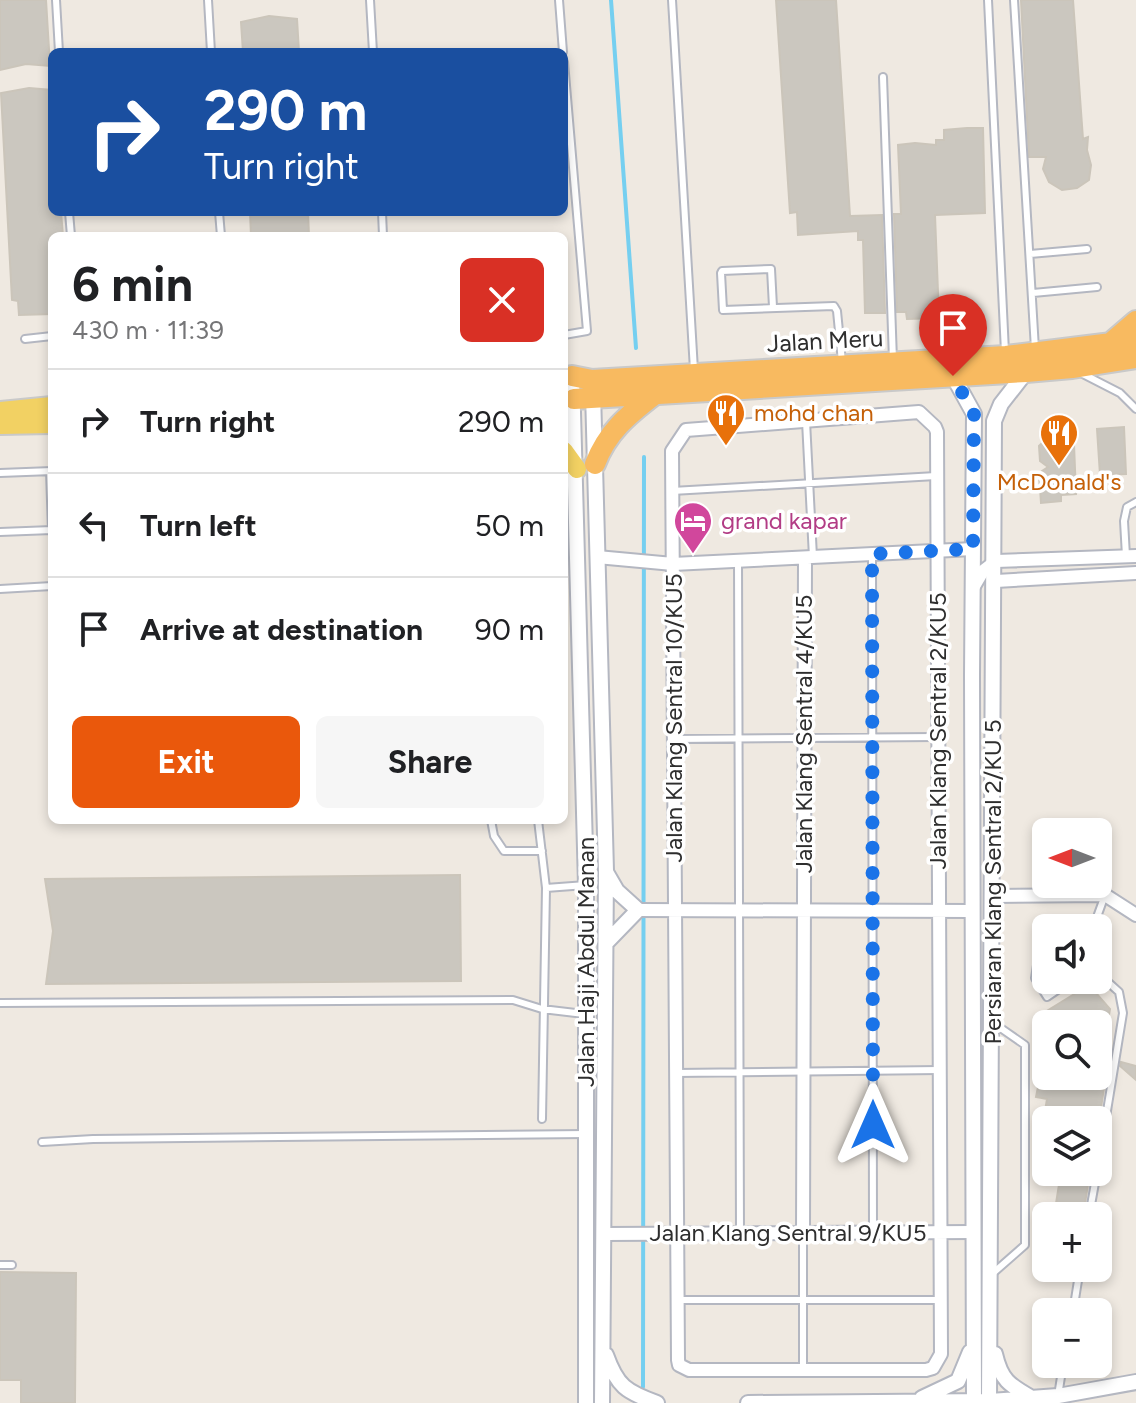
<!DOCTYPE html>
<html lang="en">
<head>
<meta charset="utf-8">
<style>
  :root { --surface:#fff; --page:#f6f6f6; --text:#202124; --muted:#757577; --line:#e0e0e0; --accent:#ea580c }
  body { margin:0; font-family:Figtree,sans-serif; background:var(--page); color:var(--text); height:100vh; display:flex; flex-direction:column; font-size:30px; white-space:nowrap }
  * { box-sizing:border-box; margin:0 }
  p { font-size:26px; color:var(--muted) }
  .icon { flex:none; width:44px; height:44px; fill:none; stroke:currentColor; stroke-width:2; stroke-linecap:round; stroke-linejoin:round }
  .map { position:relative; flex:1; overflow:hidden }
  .details { position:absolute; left:48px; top:232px; width:520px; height:592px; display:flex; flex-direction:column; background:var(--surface); border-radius:12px; box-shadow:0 4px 12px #0003 }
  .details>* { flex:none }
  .hud { position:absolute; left:48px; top:48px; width:520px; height:168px; border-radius:12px; box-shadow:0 4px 12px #0003; background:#1a4fa0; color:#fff; overflow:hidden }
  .needle { width:52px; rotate:270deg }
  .tools { position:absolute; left:1032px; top:818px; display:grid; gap:16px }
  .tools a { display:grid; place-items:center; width:80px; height:80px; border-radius:12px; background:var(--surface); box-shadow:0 4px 12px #0003; font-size:40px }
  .pin { position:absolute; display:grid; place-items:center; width:68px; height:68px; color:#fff; margin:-82px -34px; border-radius:50% 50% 50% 0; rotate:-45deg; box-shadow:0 0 8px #0007 }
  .pin .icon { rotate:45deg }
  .me { position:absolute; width:88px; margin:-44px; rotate:0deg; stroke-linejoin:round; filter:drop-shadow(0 0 6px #0008) }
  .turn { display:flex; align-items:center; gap:28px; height:168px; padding:0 24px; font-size:36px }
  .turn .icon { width:104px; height:104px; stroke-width:2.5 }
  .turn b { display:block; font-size:56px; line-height:68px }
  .round { display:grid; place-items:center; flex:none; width:84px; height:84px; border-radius:12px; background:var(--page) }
  .headline { display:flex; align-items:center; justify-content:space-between; height:136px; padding:0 24px }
  h1 { font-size:48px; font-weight:700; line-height:60px }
  .action { display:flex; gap:16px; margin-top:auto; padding:16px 24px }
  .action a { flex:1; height:92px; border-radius:12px; background:var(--accent); color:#fff; font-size:32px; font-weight:700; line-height:92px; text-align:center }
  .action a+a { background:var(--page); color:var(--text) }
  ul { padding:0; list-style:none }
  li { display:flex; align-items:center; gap:24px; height:104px; padding:0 24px; border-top:2px solid var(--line) }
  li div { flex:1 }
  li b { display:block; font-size:30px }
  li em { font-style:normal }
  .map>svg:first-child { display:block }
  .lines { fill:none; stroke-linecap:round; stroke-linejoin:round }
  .stream { stroke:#75cff0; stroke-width:4 }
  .building { fill:#cbc7bf; stroke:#cbc5ba; stroke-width:2 }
  .service-casing { stroke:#b4b7c1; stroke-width:10 }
  .minor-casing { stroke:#b4b7c1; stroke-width:16 }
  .tertiary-casing { stroke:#b4b7c1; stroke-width:18 }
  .primary-casing { stroke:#c9c9c9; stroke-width:22 }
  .trunk-casing { stroke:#c9c9c9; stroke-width:24 }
  .service { stroke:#fff; stroke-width:6 }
  .minor { stroke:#fff; stroke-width:12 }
  .tertiary { stroke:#fff; stroke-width:14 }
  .primary { stroke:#f2d163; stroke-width:18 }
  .trunk { stroke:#f8ba60; stroke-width:20 }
  .route { stroke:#1a73e8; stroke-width:14; stroke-dasharray:0 25.2 }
  .labels { text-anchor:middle; stroke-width:7; stroke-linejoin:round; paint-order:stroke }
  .street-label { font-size:24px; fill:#2e2e2e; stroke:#fff }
  .food-label { font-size:24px; fill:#c56008; stroke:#fff; text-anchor:start }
  .hotel-label { font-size:24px; fill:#b23c85; stroke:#fff; text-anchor:start }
</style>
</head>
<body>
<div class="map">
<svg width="1136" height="1403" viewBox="0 0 1136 1403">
  <rect width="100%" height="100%" fill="#efe9e1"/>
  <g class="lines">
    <!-- stream -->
    <path class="stream" d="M611 0 636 348
      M643 1387 644 457"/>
  </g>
  <!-- building -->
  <path class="building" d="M0 0H46L50 66 26 64 0 70Z
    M776 0H836L850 216 882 215 885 313H865L863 240H858V231L798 235 797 212 790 213Z
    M1021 0H1073L1083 139 1088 137 1087 150 1091 165 1089 180 1077 188 1062 190 1049 182 1043 169 1046 157H1029Z
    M269 16 297 19 299 52H243L241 22Z
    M29 88 52 90V212H61L63 236H52V314L19 315 18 301 12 300 1 93Z
    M967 128H983L985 213 935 215 939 318 907 319 906 312H897L894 214H901L898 145 915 143 936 145V140H944V130Z
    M250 212H308L309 236H251Z
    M1124 427 1126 474 1100 475 1097 429Z
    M1061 432 1067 434 1074 444 1076 494 1061 495V501L1041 503 1039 473 1048 467 1040 461 1039 446 1046 439Z
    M460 875 461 981 46 984 53 931 45 879Z
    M1089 985 1110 1009 1104 1045H1098V1024H1043L1045 1012Z
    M1040 1042 1046 1043V1076H1098V1055L1109 1057 1099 1120H1069L1070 1115 1045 1111 1047 1099 1036 1097 1039 1082 1034 1080Z
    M1121 1062 1136 1066V1080L1120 1066Z
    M1061 1172H1090L1083 1216H1054Z
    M0 1272 76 1273 75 1403H21V1380H0Z"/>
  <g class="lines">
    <defs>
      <path id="service" d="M56 0 59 52
        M208 0 211 52
        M370 0 373 52
        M559 0 563 52
        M672 0 694 370
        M988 0 1005 352
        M1014 0 1035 349
        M564 62 587 331 564 335
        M883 77 893 360
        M69 212 71 236
        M219 212 221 236
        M382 212 383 236
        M1030 254 1087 249
        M1033 293 1097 287
        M773 307 771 269 722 271 721 273 723 310 834 306 837 311 842 362
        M25 339 52 336
        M1079 372 1120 393 1136 409
        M806 421 813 557
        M50 471 52 531
        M0 473 52 471
        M672 491 936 476
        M0 532 52 530
        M872 554 873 1233
        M1126 556 1124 521 1127 507 1136 502
        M738 561 740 1233
        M0 589 52 586
        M674 739 938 737
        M491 820 494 836 504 851H542
        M538 820 546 888
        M1093 928 1105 895
        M1046 942 1040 946 1035 978 1046 971
        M1098 973 1119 992 1123 1013 1098 1166
        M1035 978 1047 997 1072 980
        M0 1003 513 1000 542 1009 584 1014
        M676 1073 940 1070
        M542 1119 546 888 586 885
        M42 1142 93 1139 587 1134
        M1089 1216 1097 1172
        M0 1265H12
        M992 1274 1025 1245V1045L992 1022
        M677 1300H941
        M1073 1312 1080 1268
        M803 1369V1233
        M1058 1396 1063 1364"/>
      <path id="minor" d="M919 412 935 427 937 432 941 1354 933 1368 926 1370H689L679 1365 678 1360 672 451 686 430Z
        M597 557 673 564 973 549
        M996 581 1136 573
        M973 588 983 571 996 561 1136 556
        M993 896 1105 895 1136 915
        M638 910 972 911
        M803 1233 805 558
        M604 1234 973 1232"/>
      <path id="tertiary" d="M572 376 586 885V1403
        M953 376 974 414 972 675 974 1403
        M593 392 606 871 602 1403
        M606 872 617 891 638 910 606 943
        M995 1354C1001 1380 1009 1385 1032 1398
        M606 1355C617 1386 626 1392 657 1403
        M922 1398 958 1381 970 1352
        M748 1403 990 1401 1058 1396 1136 1382
        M989 1403 994 421 1001 404 1026 372"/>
      <path id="primary" d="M0 411 52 406
        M0 425 52 424
        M564 451 577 469"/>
      <path id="trunk" d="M1108 345 1136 321
        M572 376 592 380 1006 356 1136 340
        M574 399 1026 372 1072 368 1136 358
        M595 464C607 432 628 415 654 395"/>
    </defs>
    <!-- service casing -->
    <use href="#service" class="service-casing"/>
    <!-- minor casing -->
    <use href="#minor" class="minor-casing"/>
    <!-- tertiary casing -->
    <use href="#tertiary" class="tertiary-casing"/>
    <!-- primary casing -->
    <use href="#primary" class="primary-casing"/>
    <!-- trunk casing -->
    <use href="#trunk" class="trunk-casing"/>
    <!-- service -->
    <use href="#service" class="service"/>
    <!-- minor -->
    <use href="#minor" class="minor"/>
    <!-- tertiary -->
    <use href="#tertiary" class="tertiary"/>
    <!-- primary -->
    <use href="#primary" class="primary"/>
    <!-- trunk -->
    <use href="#trunk" class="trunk"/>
  </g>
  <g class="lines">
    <!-- route -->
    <path class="route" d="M873 1125 872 554 973 549 974 414 953 376"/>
  </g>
  <!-- icons -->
  <defs>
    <symbol id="restaurant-pin" viewBox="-11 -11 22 30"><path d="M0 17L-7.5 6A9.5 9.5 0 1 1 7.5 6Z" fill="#e8710a" stroke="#fff"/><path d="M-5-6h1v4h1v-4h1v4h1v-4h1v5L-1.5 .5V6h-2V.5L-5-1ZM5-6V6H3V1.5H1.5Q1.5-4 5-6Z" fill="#fff"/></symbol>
    <symbol id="hotel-pin" viewBox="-11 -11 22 30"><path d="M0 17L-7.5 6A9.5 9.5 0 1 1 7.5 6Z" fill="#d1479c" stroke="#fff"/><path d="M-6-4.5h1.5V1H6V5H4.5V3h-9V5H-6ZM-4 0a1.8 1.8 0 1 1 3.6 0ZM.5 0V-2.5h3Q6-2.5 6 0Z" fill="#fff"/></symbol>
  </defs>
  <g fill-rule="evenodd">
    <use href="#restaurant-pin" x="704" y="391" width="44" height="60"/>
    <use href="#restaurant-pin" x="1037" y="411" width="44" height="60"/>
    <use href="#hotel-pin" x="671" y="499" width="44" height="60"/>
  </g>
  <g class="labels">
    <!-- street labels -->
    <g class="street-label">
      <text transform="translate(825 341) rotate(-3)" y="8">Jalan Meru</text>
      <text transform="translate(674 718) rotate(-90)" y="8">Jalan Klang Sentral 10/KU5</text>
      <text transform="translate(938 731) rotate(-90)" y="8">Jalan Klang Sentral 2/KU5</text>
      <text transform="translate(804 734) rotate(-90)" y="8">Jalan Klang Sentral 4/KU5</text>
      <text transform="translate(993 882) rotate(-90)" y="8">Persiaran Klang Sentral 2/KU 5</text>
      <text transform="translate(586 962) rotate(-90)" y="8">Jalan Haji Abdul Manan</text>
      <text x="788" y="1241">Jalan Klang Sentral 9/KU5</text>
    </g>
    <!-- food labels -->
    <g class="food-label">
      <text x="754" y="421">mohd chan</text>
      <text x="1059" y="490" text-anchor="middle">McDonald's</text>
    </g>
    <!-- hotel labels -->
    <g class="hotel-label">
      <text x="721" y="529">grand kapar</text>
    </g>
  </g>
</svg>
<div class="tools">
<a><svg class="needle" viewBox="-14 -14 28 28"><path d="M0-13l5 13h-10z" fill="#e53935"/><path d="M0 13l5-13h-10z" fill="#757577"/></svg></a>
<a><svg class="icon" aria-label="sound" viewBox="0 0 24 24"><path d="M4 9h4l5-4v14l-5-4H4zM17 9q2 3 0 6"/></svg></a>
<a><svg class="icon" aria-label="search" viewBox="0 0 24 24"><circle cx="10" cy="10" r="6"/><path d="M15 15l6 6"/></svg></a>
<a><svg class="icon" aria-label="layers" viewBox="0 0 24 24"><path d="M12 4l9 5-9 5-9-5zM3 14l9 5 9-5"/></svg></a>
<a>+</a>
<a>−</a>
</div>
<div class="pin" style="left:953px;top:376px;background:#d93025"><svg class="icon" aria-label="arrive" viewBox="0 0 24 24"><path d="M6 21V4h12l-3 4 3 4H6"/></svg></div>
<svg class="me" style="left:873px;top:1125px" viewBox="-20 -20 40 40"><path d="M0-17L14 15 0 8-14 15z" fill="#1a73e8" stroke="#fff" stroke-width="4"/></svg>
<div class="hud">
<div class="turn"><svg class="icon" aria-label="right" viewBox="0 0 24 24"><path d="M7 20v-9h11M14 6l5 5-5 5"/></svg><div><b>290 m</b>Turn right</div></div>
</div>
<section class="details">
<div class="headline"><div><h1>6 min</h1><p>430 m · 11:39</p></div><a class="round" style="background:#d93025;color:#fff"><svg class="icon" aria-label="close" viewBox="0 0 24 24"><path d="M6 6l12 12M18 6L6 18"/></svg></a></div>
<ul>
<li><svg class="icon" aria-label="right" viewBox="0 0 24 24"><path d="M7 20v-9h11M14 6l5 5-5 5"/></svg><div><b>Turn right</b></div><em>290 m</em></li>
<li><svg class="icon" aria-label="left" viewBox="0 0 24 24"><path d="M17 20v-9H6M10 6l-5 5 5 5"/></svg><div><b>Turn left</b></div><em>50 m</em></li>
<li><svg class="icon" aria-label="arrive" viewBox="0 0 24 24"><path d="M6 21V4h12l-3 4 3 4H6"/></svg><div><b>Arrive at destination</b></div><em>90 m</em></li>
</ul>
<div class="action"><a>Exit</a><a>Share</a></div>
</section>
</div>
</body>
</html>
